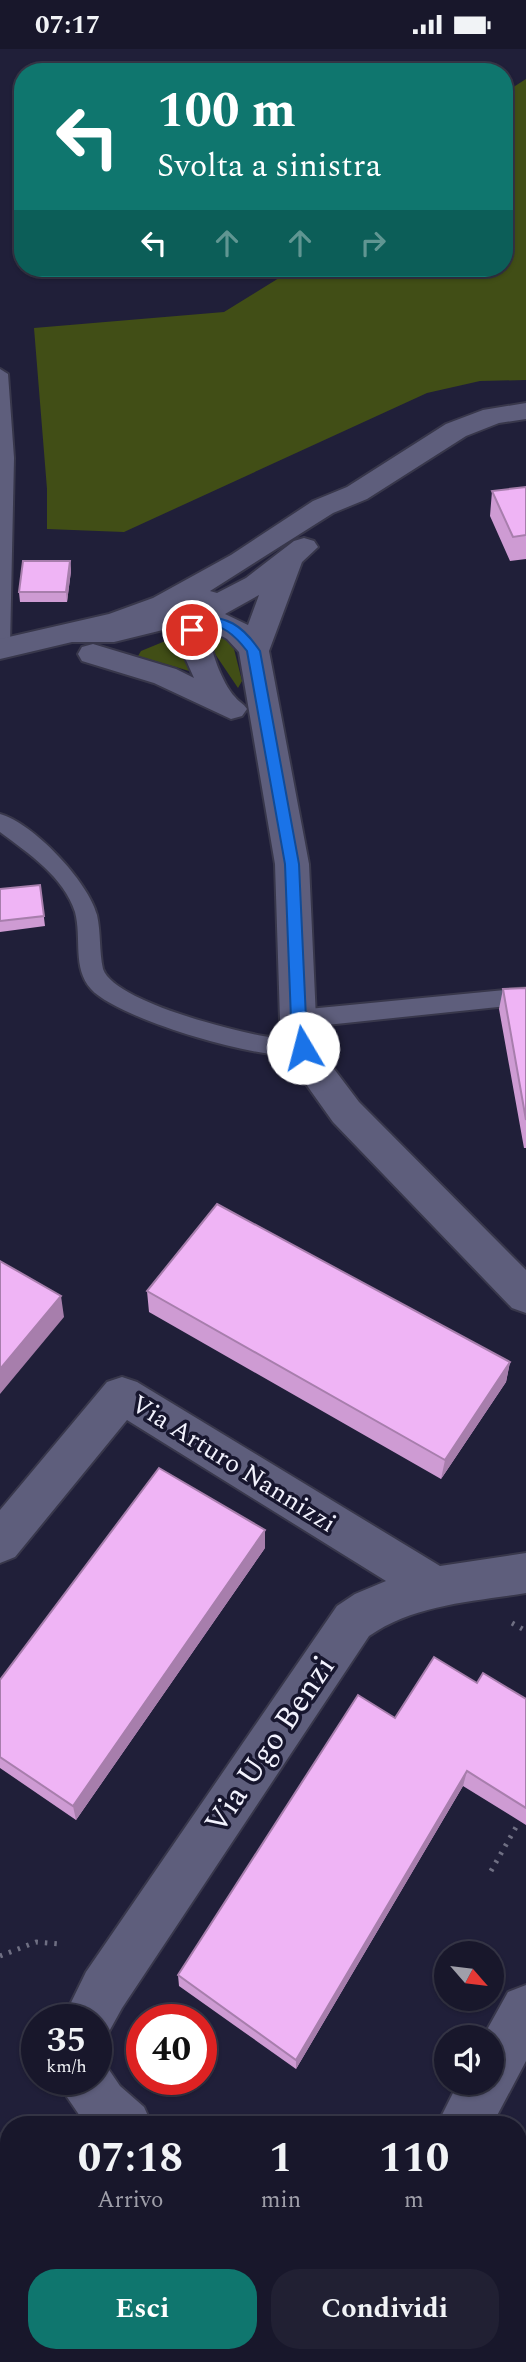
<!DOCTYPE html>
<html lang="it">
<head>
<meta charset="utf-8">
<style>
  :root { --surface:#18172b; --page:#212033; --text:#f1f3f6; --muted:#9f9fa9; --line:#363647; --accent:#0f766e }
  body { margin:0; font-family:Spectral,serif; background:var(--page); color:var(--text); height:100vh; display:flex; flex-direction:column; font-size:26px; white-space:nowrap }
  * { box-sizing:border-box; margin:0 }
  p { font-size:23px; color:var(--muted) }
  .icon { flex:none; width:38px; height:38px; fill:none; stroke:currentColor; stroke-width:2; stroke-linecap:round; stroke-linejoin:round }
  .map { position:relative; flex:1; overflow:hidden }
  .drawer { position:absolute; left:0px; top:2067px; width:527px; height:247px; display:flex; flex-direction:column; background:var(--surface); border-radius:28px 28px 0 0; box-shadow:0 2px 5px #0004,0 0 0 2px var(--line) }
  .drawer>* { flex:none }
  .guide { position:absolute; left:14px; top:14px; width:499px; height:214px; border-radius:28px; box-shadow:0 2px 5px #0004,0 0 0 2px var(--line); background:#0f766e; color:#fff; overflow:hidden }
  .needle { width:46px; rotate:118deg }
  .fabs { position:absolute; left:434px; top:1892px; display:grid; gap:14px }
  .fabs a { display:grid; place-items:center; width:70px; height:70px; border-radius:50%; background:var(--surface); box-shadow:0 2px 5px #0004,0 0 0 2px var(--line); font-size:35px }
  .speed { position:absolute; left:21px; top:1955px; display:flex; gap:14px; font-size:35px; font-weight:700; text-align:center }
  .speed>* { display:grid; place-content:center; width:91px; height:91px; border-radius:50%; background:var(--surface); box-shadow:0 2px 5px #0004,0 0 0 2px var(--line); line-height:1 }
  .speed small { font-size:18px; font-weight:400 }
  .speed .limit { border:10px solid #d22; background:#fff; color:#111 }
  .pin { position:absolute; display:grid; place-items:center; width:60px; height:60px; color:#fff; margin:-30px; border:4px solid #fff; border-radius:50%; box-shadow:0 2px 7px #0007 }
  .me { position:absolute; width:77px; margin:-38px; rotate:352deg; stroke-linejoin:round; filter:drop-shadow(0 0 5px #0008) }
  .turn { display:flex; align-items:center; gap:24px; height:147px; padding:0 28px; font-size:32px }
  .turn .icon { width:91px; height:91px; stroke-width:2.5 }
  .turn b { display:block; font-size:49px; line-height:60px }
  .lanes { display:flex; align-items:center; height:66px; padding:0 28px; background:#0003; justify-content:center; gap:35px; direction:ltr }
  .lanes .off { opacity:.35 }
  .eta { display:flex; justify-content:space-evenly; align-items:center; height:119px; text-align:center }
  .eta b { font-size:42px; font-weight:700; line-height:49px }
  .button { display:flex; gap:14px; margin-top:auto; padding:14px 28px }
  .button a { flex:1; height:80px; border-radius:28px; background:var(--accent); color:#fff; font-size:28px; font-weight:700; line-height:80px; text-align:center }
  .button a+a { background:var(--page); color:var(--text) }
  .status { display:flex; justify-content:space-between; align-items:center; height:49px; padding:0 35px; background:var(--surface); direction:ltr }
  .status svg { height:19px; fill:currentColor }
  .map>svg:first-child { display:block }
  .green { fill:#414e16 }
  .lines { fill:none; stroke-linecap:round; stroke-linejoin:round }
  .lane-casing { stroke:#38374b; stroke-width:4 }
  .street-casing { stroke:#38374b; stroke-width:4 }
  .secondary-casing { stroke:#38374b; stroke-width:4 }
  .path { stroke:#6f6f83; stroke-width:5; stroke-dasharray:2.5 7; stroke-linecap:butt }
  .lane { fill:#5e5e7c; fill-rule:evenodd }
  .street { fill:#5e5e7c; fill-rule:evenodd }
  .secondary { fill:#5e5e7c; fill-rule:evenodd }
  .wall { fill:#ce9bd3 }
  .shaded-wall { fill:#a77eac }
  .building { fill:#efb4f5; stroke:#a77eac; stroke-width:2 }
  .route { fill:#1a73e8; stroke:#114b97; stroke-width:2 }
  .labels { text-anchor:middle; stroke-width:7; stroke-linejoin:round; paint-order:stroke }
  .street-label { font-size:26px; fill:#f2f2fd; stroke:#17162e }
  .near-street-label { font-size:32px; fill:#f2f2fd; stroke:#17162e }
</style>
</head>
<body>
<div class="status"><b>07:17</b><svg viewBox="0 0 49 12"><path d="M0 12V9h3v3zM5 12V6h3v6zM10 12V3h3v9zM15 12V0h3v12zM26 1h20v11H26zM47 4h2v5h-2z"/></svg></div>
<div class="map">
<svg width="526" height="2313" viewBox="0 0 526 2313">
  <rect width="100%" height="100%" fill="#201f39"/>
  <!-- green -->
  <path class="green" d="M526 30V331L480 332 427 344 124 483 47 480V440L34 279 224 263 279 229 286 219H504V44Z
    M206 576 232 592 242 632 238 639 207 593Z
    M175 588 196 624 138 607 141 602Z"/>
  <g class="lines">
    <defs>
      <path id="lane" d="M0 320 8 325 14 409 10 596 7 600 0 602Z
        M0 765C33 774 88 832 97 866 101 884 99 902 103 920 114 952 230 981 263 987 279 990 296 988 311 993L315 999 311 1005C274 1017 117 970 91 940 72 919 82 889 75 863 64 828 28 804 0 783Z
        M526 939V955L298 979 290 976 287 970 290 964 298 961Z"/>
      <path id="street" d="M122 1328 137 1333 440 1517 526 1504V1544C472 1553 415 1555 369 1587L122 1959 106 1988 96 1992V1970H63L86 1923 337 1557 355 1545 386 1532 127 1371 15 1508 0 1514V1461L107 1333Z
        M526 1936V2012L492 2076H437L458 2034H492V1988H483L508 1943Z
        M96 2009 103 2012 120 2037 144 2058 152 2076H86L84 2073 67 2048 59 2030H96Z"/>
      <path id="secondary" d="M526 354V370L499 374 466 387 367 450 333 464 210 542 217 544 246 529 294 492 304 489 314 492 318 498 302 513 269 602 309 815 316 970 325 1008 359 1053 526 1221V1264L512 1259 333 1073 291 1014 285 999 280 970 275 815 239 603 227 590 209 580C209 599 222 634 235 648 239 653 243 654 247 660L242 667 231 670 154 634 82 612 78 605 82 598 93 595 176 620 194 629 182 602 179 580 175 578 114 593H72L0 610V590L109 565 153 549 231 506 313 452 347 438 446 375 483 361ZM259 546 248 576 225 565Z"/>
    </defs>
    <!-- lane casing -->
    <use href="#lane" class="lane-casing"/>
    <!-- street casing -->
    <use href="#street" class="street-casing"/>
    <!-- secondary casing -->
    <use href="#secondary" class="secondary-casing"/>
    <!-- path -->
    <path class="path" d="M512 1574 526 1582
      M491 1822 519 1773
      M0 1907 36 1893 59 1895
      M0 2217 9 2203"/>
    <!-- lane -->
    <use href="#lane" class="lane"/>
    <!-- street -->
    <use href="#street" class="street"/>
    <!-- secondary -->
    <use href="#secondary" class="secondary"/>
  </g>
  <!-- wall -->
  <path class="wall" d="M526 438V510L510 512 490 467 492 442Z
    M70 512 71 522 67 553H20L19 543Z
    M40 836 45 877 0 883V840Z
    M526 939V1099H524L499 960 503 940Z
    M147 1242 510 1313 506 1333 441 1430 149 1263Z
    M265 1499 76 1771 0 1719V1631Z
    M477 1634 526 1650V1776L463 1737 296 2020 179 1937 178 1926 395 1669Z"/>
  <!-- shaded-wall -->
  <path class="shaded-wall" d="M70 512 71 522 67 553 66 543Z
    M61 1247 64 1268 0 1345V1320Z
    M510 1313 506 1333 441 1430 445 1411Z
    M265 1481V1499L76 1771 73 1757Z
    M467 1722 463 1737 296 2020V2011Z"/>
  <!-- building -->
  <path class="building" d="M526 438V486L513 488 492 442Z
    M23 512H70L66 543H19Z
    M40 836 44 867 0 872V840Z
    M526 939V1071L503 940Z
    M217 1155 510 1313 445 1411 147 1242Z
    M0 1212 61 1247 0 1320Z
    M159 1419 265 1481 73 1757 0 1708V1631Z
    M434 1608 477 1634 483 1624 526 1650V1759L467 1722 296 2011 178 1926 358 1646 395 1669Z
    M251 2305H296L307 2313H246Z
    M413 2305H467L478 2313H409Z"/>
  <!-- route -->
  <path class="route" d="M196 565C228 569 241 574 260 602L299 815 306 970 311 999 303 1004 296 999 291 970 285 815 247 602C234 585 223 576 201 573L197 584H188L186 581 190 569Z"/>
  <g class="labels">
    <!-- street labels -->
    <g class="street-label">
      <text transform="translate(234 1414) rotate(32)" y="9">Via Arturo Nannizzi</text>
    </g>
    <!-- near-street labels -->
    <g class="near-street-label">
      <text transform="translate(269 1695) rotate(-56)" y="11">Via Ugo Benzi</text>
    </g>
  </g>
</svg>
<div class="fabs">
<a><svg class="needle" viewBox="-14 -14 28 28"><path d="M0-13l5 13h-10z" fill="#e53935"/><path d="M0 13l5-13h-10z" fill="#9f9fa9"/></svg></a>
<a><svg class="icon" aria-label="sound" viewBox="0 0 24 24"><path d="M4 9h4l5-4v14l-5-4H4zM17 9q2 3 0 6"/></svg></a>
</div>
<div class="speed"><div>35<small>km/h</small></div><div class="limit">40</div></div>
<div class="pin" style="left:192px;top:581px;background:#d93025"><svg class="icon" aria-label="arrive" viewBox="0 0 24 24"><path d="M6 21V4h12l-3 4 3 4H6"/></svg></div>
<svg class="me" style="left:303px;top:999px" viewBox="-20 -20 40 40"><circle r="19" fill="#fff"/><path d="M0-13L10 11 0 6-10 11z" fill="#1a73e8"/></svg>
<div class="guide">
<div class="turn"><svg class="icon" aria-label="left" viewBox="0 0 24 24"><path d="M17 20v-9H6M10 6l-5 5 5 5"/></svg><div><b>100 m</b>Svolta a sinistra</div></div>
<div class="lanes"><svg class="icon" aria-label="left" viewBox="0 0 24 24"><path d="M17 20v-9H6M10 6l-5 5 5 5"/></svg><svg class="icon off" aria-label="ahead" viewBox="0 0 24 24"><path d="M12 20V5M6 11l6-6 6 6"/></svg><svg class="icon off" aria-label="ahead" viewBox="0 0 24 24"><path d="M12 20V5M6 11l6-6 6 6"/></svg><svg class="icon off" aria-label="right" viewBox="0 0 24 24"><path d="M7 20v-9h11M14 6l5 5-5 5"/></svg></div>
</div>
<section class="drawer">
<div class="eta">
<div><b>07:18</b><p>Arrivo</p></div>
<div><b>1</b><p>min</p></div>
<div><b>110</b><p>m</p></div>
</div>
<div class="button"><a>Esci</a><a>Condividi</a></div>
</section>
</div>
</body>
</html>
